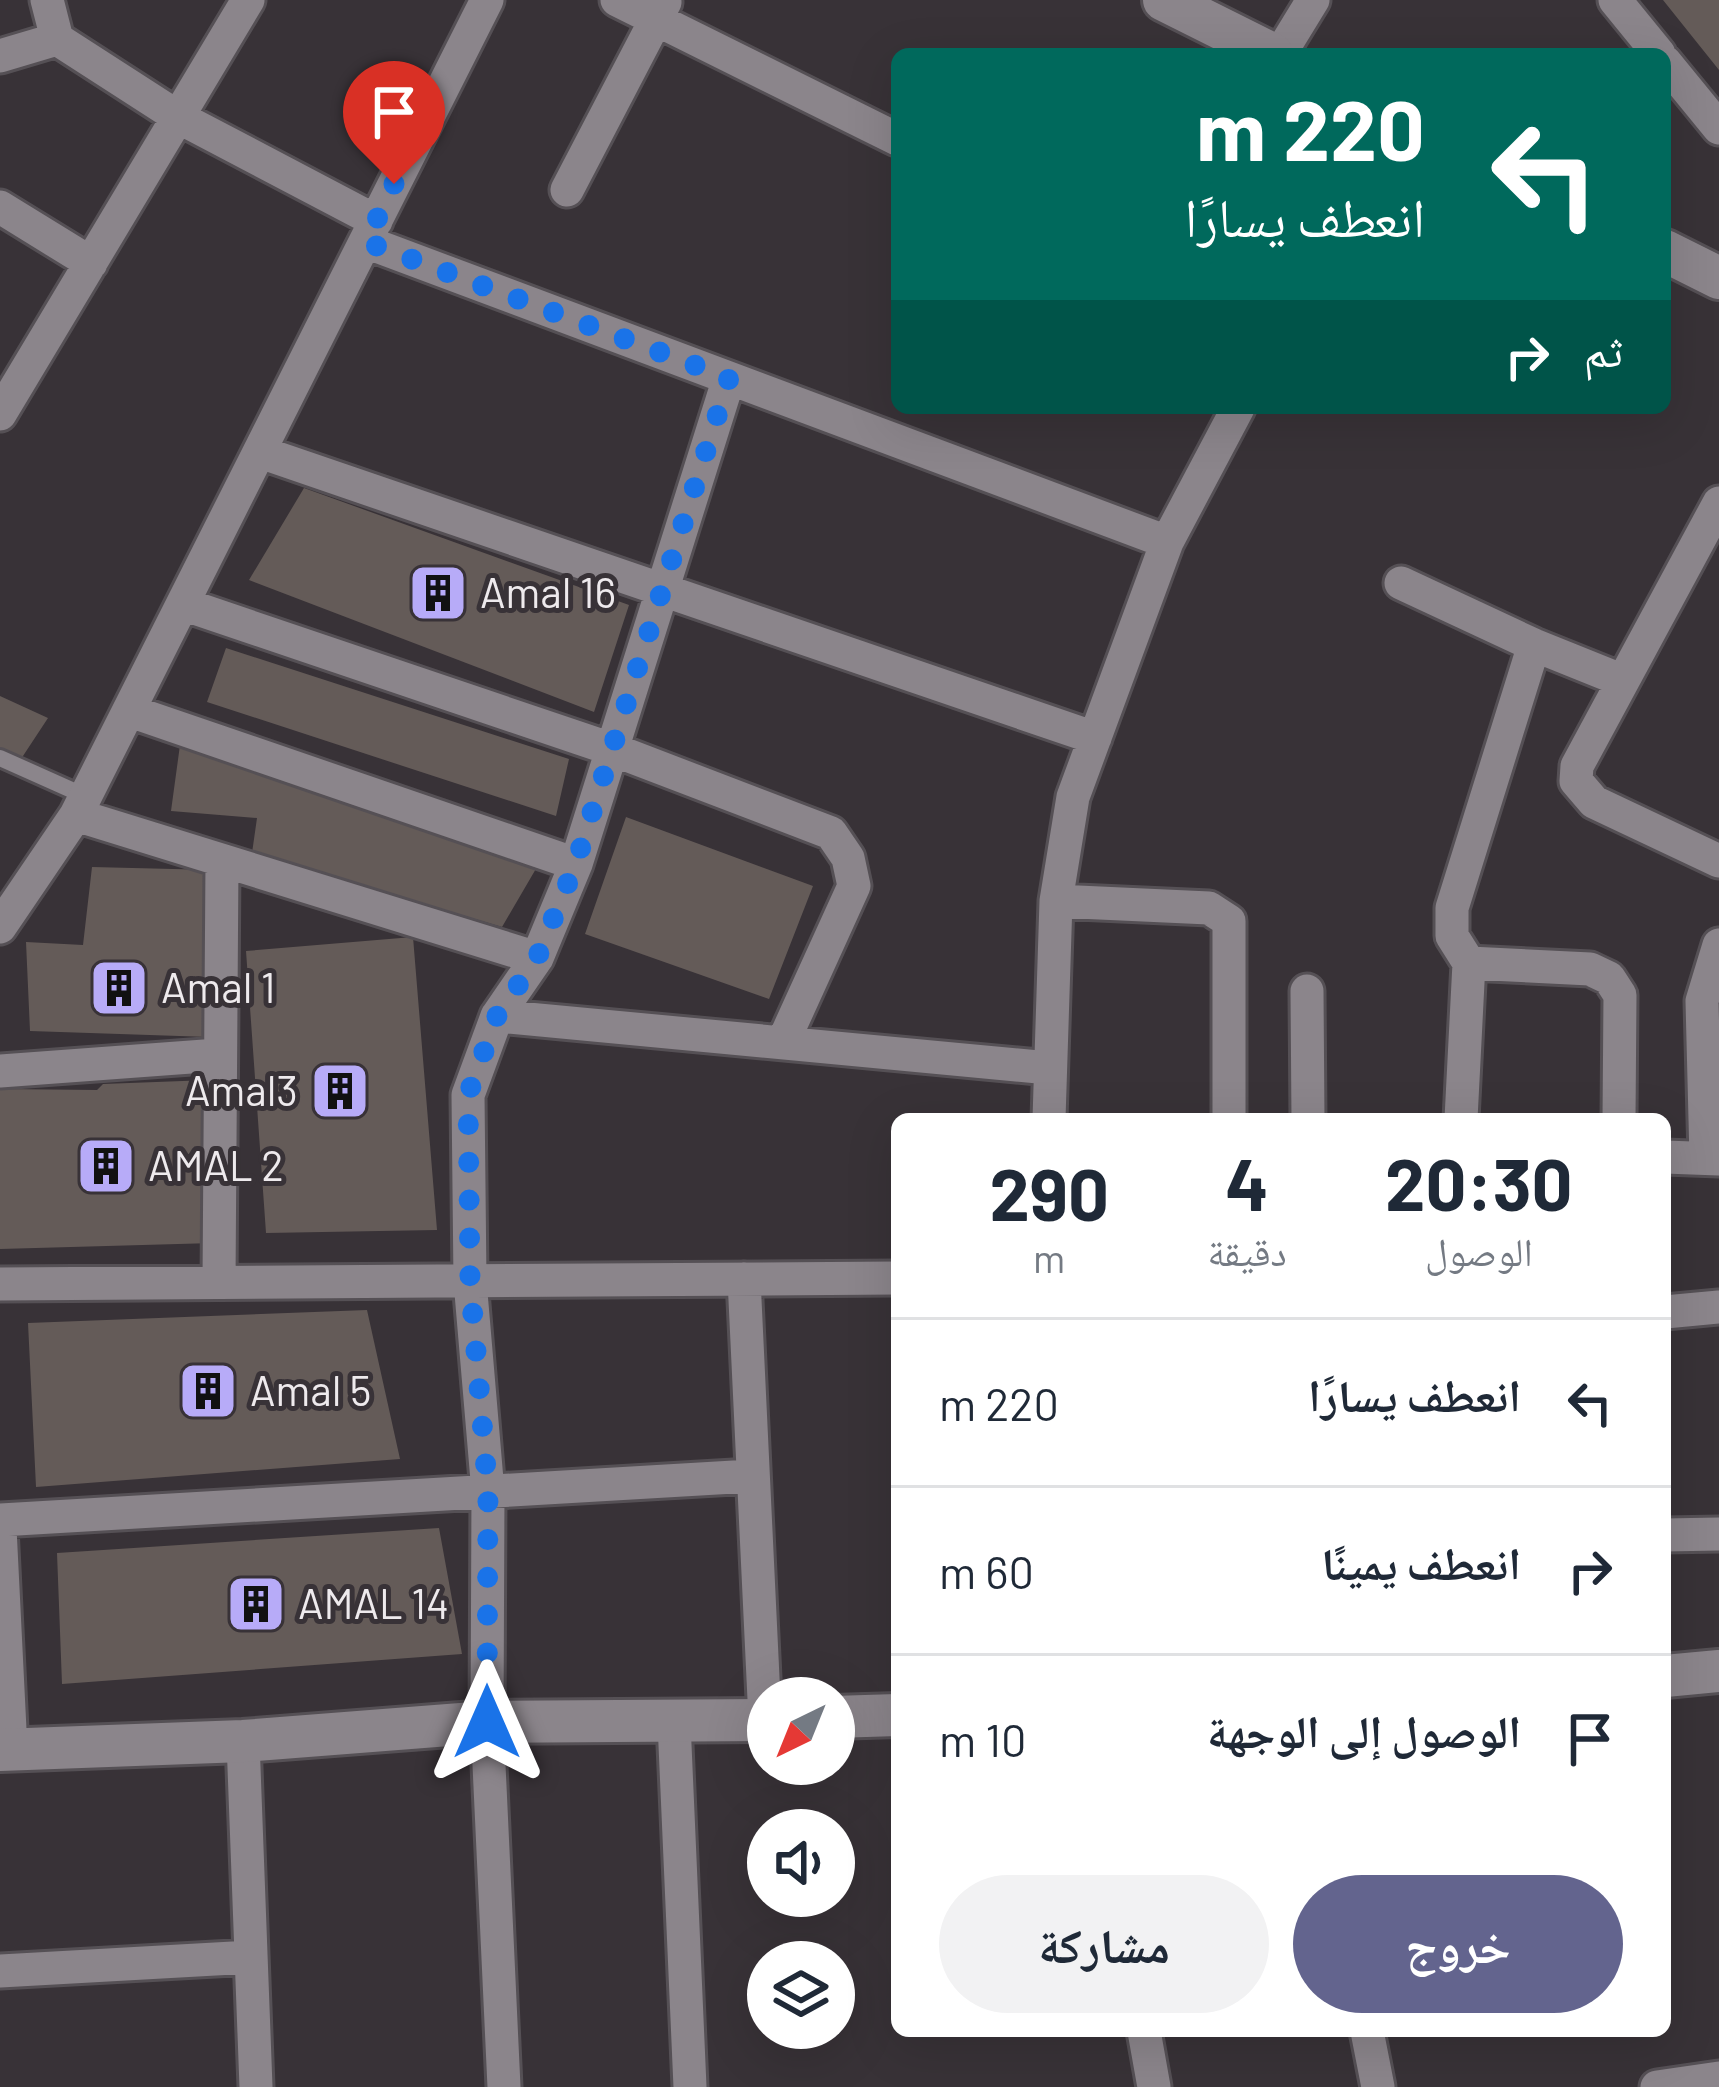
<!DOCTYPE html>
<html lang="ar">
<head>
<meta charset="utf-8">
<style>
  :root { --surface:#fff; --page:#f2f2f3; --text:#1f2937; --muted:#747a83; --line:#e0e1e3; --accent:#63648e }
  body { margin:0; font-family:Barlow,"Noto Naskh Arabic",sans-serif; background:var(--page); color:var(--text); direction:rtl; height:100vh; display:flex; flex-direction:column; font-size:45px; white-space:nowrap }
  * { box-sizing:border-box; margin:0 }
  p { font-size:39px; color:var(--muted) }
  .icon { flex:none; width:66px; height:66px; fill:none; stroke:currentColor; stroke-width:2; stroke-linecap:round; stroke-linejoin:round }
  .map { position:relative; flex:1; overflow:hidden; direction:ltr }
  .sheet { position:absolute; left:891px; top:1113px; width:780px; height:924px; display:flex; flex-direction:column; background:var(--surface); border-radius:18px; box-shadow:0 12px 48px #0002; direction:rtl }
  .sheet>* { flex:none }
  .top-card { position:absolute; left:891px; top:48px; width:780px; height:366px; border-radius:18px; box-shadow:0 12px 48px #0002; direction:rtl; background:#00695c; color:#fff; overflow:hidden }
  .needle { width:78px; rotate:223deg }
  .controls { position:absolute; left:747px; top:1677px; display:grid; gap:24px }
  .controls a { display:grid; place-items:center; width:108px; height:108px; border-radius:50%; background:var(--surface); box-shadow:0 12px 48px #0002; font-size:60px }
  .pin { position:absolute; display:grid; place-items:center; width:102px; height:102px; color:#fff; margin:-123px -51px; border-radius:50% 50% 50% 0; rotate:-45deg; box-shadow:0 0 12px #0007 }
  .pin .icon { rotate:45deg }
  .me { position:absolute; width:132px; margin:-66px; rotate:0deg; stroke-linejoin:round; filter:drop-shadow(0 0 9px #0008) }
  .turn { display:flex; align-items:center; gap:42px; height:252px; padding:0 48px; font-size:54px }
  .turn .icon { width:156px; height:156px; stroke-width:2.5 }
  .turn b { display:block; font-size:84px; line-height:102px }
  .then { display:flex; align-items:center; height:114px; padding:0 48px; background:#0003; gap:24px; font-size:45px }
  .eta { display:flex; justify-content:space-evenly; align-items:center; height:204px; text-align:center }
  .eta b { font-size:72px; font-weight:700; line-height:84px }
  .action { display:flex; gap:24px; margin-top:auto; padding:24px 48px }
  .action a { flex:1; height:138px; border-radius:72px; background:var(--accent); color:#fff; font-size:48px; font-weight:700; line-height:138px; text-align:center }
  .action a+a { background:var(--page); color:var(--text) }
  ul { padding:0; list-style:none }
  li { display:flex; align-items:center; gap:36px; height:168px; padding:0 48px; border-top:3px solid var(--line) }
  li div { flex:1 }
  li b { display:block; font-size:45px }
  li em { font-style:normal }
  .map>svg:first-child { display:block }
  .building { fill:#645b58 }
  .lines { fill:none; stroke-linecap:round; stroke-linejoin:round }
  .service-casing { stroke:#555055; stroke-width:22 }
  .minor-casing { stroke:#555055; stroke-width:39 }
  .tertiary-casing { stroke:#555055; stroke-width:48 }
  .service { stroke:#8b858b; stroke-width:16 }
  .minor { stroke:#8b858b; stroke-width:33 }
  .tertiary { stroke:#8b858b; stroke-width:42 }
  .route { stroke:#1a73e8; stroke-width:21; stroke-dasharray:0 37.8 }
  .labels { text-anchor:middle; stroke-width:10; stroke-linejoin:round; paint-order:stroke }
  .poi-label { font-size:42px; fill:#eeeaed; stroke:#383237; text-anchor:start }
</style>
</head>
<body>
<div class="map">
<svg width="1719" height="2087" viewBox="0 0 1719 2087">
  <rect width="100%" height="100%" fill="#383237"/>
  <!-- building -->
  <path class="building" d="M1663 0H1719V70Z
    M304 488 629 605 594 712 249 580Z
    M226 648 569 759 556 816 207 702Z
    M0 696 48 718 21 759 0 749Z
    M180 745 537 867 502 927 252 853 257 818 171 811Z
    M626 817 813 886 769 999 585 934Z
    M92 867 214 870 209 1037 30 1031 26 942 83 945Z
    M413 937 437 1230 266 1233 246 951Z
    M209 1080 214 1243 0 1249V1089L97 1090 103 1084Z
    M367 1310 400 1459 36 1487 28 1323Z
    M439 1528 462 1654 62 1684 57 1553Z"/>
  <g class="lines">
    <defs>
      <path id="service" d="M0 758 85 796"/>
      <path id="minor" d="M47 0 57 39 178 117 376 221
        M617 0 897 139
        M1615 0 1659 54
        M1280 54 1313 0
        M0 56 57 39
        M1665 62 1719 128
        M567 190 665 2
        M0 207 91 263
        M366 242 1167 542
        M0 414 248 0
        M260 452 1095 738
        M1719 503 1577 766 1576 781 1594 802 1719 861
        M1401 583 1534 645 1621 680
        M183 604 614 750 831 833 848 858 854 886 784 1040
        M1534 645 1452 908V936L1469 963 1590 969 1609 978 1620 995 1619 1119
        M130 711 576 864
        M76 815 537 958
        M1056 901 1209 908 1229 921V1119
        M0 927 76 815 487 0
        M1307 991 1308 1119
        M497 1016 1049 1068
        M0 1071 218 1055
        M1049 1119 1056 901 1073 797 1167 542 1238 408
        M1461 1119 1469 963
        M1665 1157 1719 1159
        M1706 1158 1702 1001 1719 945
        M744 1279 765 1720
        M219 1282 222 862
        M0 1284 897 1278
        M1665 1312 1719 1307
        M0 1520 751 1476
        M0 1528 11 1750
        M1665 1535 1719 1534
        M674 1722 690 2087
        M243 1741 256 2087
        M0 1971 251 1957
        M1144 2031 1154 2087
        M1367 2031 1378 2087
        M504 2087 487 1722 488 1492 470 1281 468 1095 497 1016 537 958 576 864 729 378
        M1657 2087 1719 2078"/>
      <path id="tertiary" d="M1164 0 1272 54
        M1665 251 1719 278
        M1665 1676 1719 1671
        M834 1717 897 1715
        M0 1750 243 1741 487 1722 768 1720"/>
    </defs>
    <!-- service casing -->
    <use href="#service" class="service-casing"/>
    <!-- minor casing -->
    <use href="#minor" class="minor-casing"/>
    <!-- tertiary casing -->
    <use href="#tertiary" class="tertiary-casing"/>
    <!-- service -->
    <use href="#service" class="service"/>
    <!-- minor -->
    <use href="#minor" class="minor"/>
    <!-- tertiary -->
    <use href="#tertiary" class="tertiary"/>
  </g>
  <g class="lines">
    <!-- route -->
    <path class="route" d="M394 184 366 242 729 378 576 863 537 958 497 1016 468 1095 470 1281 488 1492 487 1722"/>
  </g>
  <!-- icons -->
  <defs>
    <symbol id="building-square" viewBox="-11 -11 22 22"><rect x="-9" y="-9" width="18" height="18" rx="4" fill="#b7abf8" stroke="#383237"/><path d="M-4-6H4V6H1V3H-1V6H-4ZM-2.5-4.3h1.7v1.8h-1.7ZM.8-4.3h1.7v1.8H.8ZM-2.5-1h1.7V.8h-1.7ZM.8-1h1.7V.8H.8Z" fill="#111"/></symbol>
  </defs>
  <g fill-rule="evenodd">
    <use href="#building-square" x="405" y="560" width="66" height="66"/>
    <use href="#building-square" x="86" y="955" width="66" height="66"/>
    <use href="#building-square" x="307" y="1058" width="66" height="66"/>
    <use href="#building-square" x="73" y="1133" width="66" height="66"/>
    <use href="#building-square" x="175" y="1358" width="66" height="66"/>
    <use href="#building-square" x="223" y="1571" width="66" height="66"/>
  </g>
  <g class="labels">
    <!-- poi labels -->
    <g class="poi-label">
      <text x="480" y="608">Amal 16</text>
      <text x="161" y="1003">Amal 1</text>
      <text x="298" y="1106" text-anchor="end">Amal3</text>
      <text x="148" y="1181">AMAL 2</text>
      <text x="250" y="1406">Amal 5</text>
      <text x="298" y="1619">AMAL 14</text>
    </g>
  </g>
</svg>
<div class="controls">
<a><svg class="needle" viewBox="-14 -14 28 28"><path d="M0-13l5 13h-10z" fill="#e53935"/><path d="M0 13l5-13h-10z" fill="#747a83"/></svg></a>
<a><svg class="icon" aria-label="sound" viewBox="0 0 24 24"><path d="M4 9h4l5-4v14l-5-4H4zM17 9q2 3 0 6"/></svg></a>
<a><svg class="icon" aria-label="layers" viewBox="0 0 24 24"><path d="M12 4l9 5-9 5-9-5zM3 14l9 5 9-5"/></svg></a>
</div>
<div class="pin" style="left:394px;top:184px;background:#d93025"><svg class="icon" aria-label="arrive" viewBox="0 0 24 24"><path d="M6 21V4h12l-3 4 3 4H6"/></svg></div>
<svg class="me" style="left:487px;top:1722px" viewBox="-20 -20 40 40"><path d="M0-17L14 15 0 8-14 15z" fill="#1a73e8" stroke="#fff" stroke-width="4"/></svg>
<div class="top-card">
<div class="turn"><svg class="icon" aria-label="left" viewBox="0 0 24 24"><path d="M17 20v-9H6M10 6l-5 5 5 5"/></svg><div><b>220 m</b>انعطف يسارًا</div></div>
<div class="then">ثم<svg class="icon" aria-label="right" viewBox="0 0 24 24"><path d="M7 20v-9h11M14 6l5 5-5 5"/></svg></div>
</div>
<section class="sheet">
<div class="eta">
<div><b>20:30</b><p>الوصول</p></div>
<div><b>4</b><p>دقيقة</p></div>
<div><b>290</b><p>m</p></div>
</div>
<ul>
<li><svg class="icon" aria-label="left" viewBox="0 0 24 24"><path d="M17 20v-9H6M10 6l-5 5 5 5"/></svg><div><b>انعطف يسارًا</b></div><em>220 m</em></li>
<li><svg class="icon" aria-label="right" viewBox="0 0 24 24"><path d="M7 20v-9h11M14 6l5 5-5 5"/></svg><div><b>انعطف يمينًا</b></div><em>60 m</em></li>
<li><svg class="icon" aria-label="arrive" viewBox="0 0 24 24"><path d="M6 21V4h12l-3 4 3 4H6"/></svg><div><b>الوصول إلى الوجهة</b></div><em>10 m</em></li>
</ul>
<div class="action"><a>خروج</a><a>مشاركة</a></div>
</section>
</div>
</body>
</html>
